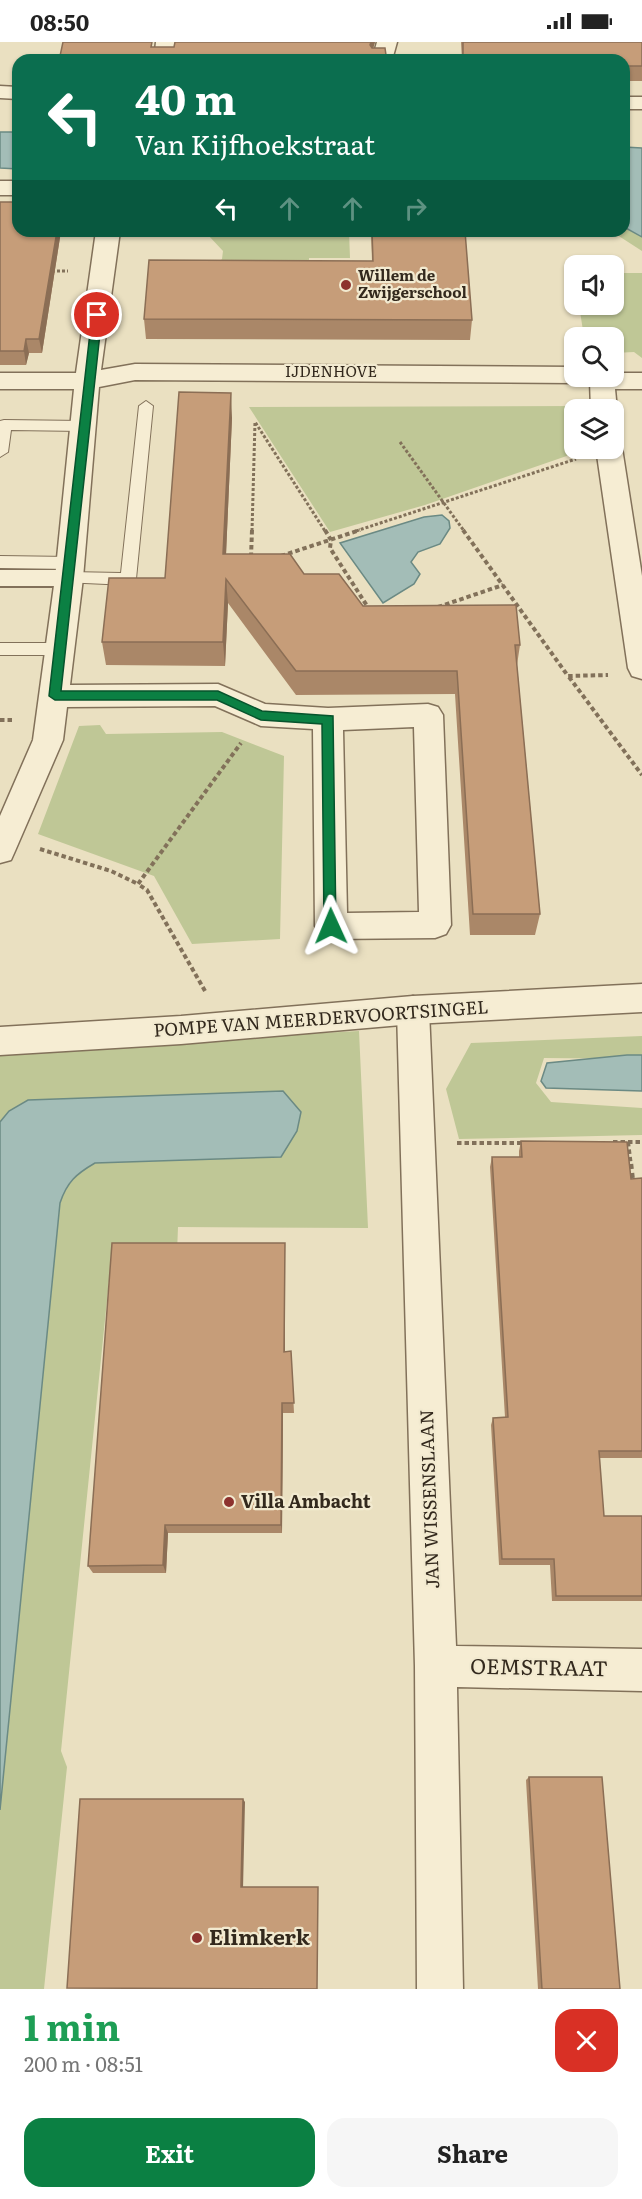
<!DOCTYPE html>
<html lang="en">
<head>
<meta charset="utf-8">
<style>
  :root { --surface:#fff; --page:#f6f6f6; --text:#222; --muted:#767676; --accent:#0b8043 }
  body { margin:0; font-family:Literata,serif; background:var(--page); color:var(--text); height:100vh; display:flex; flex-direction:column; font-size:22px; white-space:nowrap }
  * { box-sizing:border-box; margin:0 }
  p { font-size:20px; color:var(--muted) }
  .icon { flex:none; width:33px; height:33px; fill:none; stroke:currentColor; stroke-width:2; stroke-linecap:round; stroke-linejoin:round }
  .map { position:relative; height:1947px; overflow:hidden }
  .sheet { display:flex; flex-direction:column; background:var(--surface); flex:1 }
  .sheet>* { flex:none }
  .guide { position:absolute; left:12px; top:12px; width:618px; height:183px; border-radius:18px; box-shadow:0 2px 4px #0004; background:#0b6e4f; color:#fff; overflow:hidden }
  .buttons { position:absolute; left:564px; top:213px; display:grid; gap:12px }
  .buttons a { display:grid; place-items:center; width:60px; height:60px; border-radius:12px; background:var(--surface); box-shadow:0 2px 4px #0004; font-size:30px }
  .pin { position:absolute; display:grid; place-items:center; width:51px; height:51px; color:#fff; margin:-26px; border:3px solid #fff; border-radius:50%; box-shadow:0 2px 6px #0007 }
  .me { position:absolute; width:66px; margin:-33px; rotate:359deg; stroke-linejoin:round; filter:drop-shadow(0 0 4px #0008) }
  .turn { display:flex; align-items:center; gap:21px; height:126px; padding:0 24px; font-size:27px }
  .turn .icon { width:78px; height:78px; stroke-width:2.5 }
  .turn b { display:block; font-size:42px; line-height:51px }
  .lanes { display:flex; align-items:center; height:57px; padding:0 24px; background:#0003; justify-content:center; gap:30px; direction:ltr }
  .lanes .off { opacity:.35 }
  .round { display:grid; place-items:center; flex:none; width:63px; height:63px; border-radius:18px; background:var(--page) }
  .overview { display:flex; align-items:center; justify-content:space-between; height:102px; padding:0 24px }
  h1 { font-size:36px; font-weight:700; line-height:45px; color:#1e9e55 }
  .cta { display:flex; gap:12px; margin-top:auto; padding:12px 24px }
  .cta a { flex:1; height:69px; border-radius:18px; background:var(--accent); color:#fff; font-size:24px; font-weight:700; line-height:69px; text-align:center }
  .cta a+a { background:var(--page); color:var(--text) }
  .status { display:flex; justify-content:space-between; align-items:center; height:42px; padding:0 30px; background:var(--surface); direction:ltr }
  .status svg { height:16px; fill:currentColor }
  .map>svg:first-child { display:block }
  .green { fill:#bfc796 }
  .water { fill:#a3bdb7; stroke:#6b8a84; stroke-width:1.5 }
  .lines { fill:none; stroke-linecap:round; stroke-linejoin:round }
  .service-casing { stroke:#82715a; stroke-width:2 }
  .pedestrian-casing { stroke:#82715a; stroke-width:4 }
  .minor-casing { stroke:#82715a; stroke-width:3 }
  .tertiary-casing { stroke:#82715a; stroke-width:3 }
  .path-far2 { stroke:#82715a; stroke-width:3; stroke-dasharray:3 2; stroke-linecap:butt }
  .path-far1 { stroke:#82715a; stroke-width:4; stroke-dasharray:4.5 3; stroke-linecap:butt }
  .path { stroke:#82715a; stroke-width:4.5; stroke-dasharray:5 4; stroke-linecap:butt }
  .service { fill:#f6edd3; fill-rule:evenodd }
  .pedestrian { fill:#f6edd3; fill-rule:evenodd }
  .minor { fill:#f6edd3; fill-rule:evenodd }
  .tertiary { fill:#f6edd3; fill-rule:evenodd }
  .wall { fill:#aa8768 }
  .shaded-wall { fill:#8b6e55 }
  .building { fill:#c69d79; stroke:#8b6e55; stroke-width:1.5 }
  .route { fill:#0b8043; stroke:#07532c; stroke-width:1.5 }
  .poi-dot { fill:#8d322e; stroke:#f2ead0; stroke-width:2 }
  .labels { text-anchor:middle; stroke-width:4.5; stroke-linejoin:round; paint-order:stroke }
  .far-poi-label { font-size:15px; font-weight:bold; fill:#33291d; stroke:#f2ead0; text-anchor:start }
  .far-street-label { font-size:15px; fill:#33291d; stroke:#f2ead0 }
  .street-label { font-size:18px; fill:#33291d; stroke:#f2ead0 }
  .poi-label { font-size:18px; font-weight:bold; fill:#33291d; stroke:#f2ead0; text-anchor:start }
  .near-street-label { font-size:21px; fill:#33291d; stroke:#f2ead0 }
  .near-poi-label { font-size:21px; font-weight:bold; fill:#33291d; stroke:#f2ead0; text-anchor:start }
</style>
</head>
<body>
<div class="status"><b>08:50</b><svg viewBox="0 0 49 12"><path d="M0 12V9h3v3zM5 12V6h3v6zM10 12V3h3v9zM15 12V0h3v12zM26 1h20v11H26zM47 4h2v5h-2z"/></svg></div>
<div class="map">
<svg width="642" height="1947" viewBox="0 0 642 1947">
  <rect width="100%" height="100%" fill="#eae0c1"/>
  <!-- green -->
  <path class="green" d="M624 185 642 195V209L611 189H624Z
    M209 189H349L350 216H309V222L216 224 222 217 223 209 208 193Z
    M614 231H642V316L634 310 614 311V296L584 295 579 263 614 262Z
    M577 364 574 406 584 408 425 463 330 490 249 365Z
    M100 683 106 692 222 690 284 714 280 897 192 902 154 834 38 792 79 684Z
    M359 989 368 1186 178 1185 177 1211 112 1209 61 1709 67 1725 44 1947H0V1768L60 1161C67 1140 76 1132 95 1121L281 1115 9 1069 0 1080V1009Z
    M642 994V1017L544 1016 536 1041 551 1060 642 1066V1093L459 1097 446 1047 471 1001Z"/>
  <!-- water -->
  <path class="water" d="M0 90H18V127L0 126Z
    M624 105 642 106V195L624 185Z
    M442 473 449 479 450 486 440 502 418 510 411 520 420 532 414 542 383 561 340 501 424 475Z
    M627 1013H642V1049L546 1046 541 1039 547 1021Z
    M283 1049 301 1070 297 1089 281 1115 95 1121C76 1132 67 1140 60 1161L0 1768V1080L9 1069 28 1058Z"/>
  <g class="lines">
    <defs>
      <path id="service" d="M146 359 153 364 136 537 128 543 63 540 61 536 63 532 69 530 121 531 139 364Z
        M4 378 83 379 91 384 83 389 11 388 8 410 0 415V379Z
        M0 514 70 515 78 521 70 527 0 526Z
        M0 601H59L67 607 59 613H0Z"/>
      <path id="pedestrian" d="M0 528H69L77 530 81 536 77 542 69 544H0Z"/>
      <path id="minor" d="M156 0H176L174 18H154Z
        M377 0H397L392 18H372Z
        M0 44 18 45V57L0 56Z
        M624 55H642V67H624Z
        M0 139H18V153H0Z
        M96 189H120L101 328 135 322 574 325V334H585L583 339 574 341 135 338 99 345 83 536 70 643 218 642 265 662 328 666 428 662 438 665 443 673 451 883 446 892 435 896 331 897 320 893 315 884 313 687 261 684 215 664 67 665 63 698 15 809 11 818 0 821V774L33 698 55 536 74 347H0V331H76ZM414 685 419 870 347 871 343 688Z
        M614 331H642V347H615L617 368 614 373V368H591L590 339 592 334H614Z
        M614 399 622 406 642 534V637L632 634 628 626 596 406H614Z
        M413 954 425 958 429 968 456 1604 642 1607V1649L457 1645 463 1947H417L415 1624 397 968 401 958Z"/>
      <path id="tertiary" d="M642 942V970L413 982 181 1002 0 1013V985L181 974 413 954Z"/>
    </defs>
    <!-- service casing -->
    <use href="#service" class="service-casing"/>
    <!-- pedestrian casing -->
    <use href="#pedestrian" class="pedestrian-casing"/>
    <!-- minor casing -->
    <use href="#minor" class="minor-casing"/>
    <!-- tertiary casing -->
    <use href="#tertiary" class="tertiary-casing"/>
    <!-- path-far2 -->
    <path class="path-far2" d="M52 229H68
      M400 400 464 489
      M252 489 255 380 325 489
      M356 489 576 417"/>
    <!-- path-far1 -->
    <path class="path-far1" d="M325 488 331 498 330 506 369 567
      M463 488 568 634 608 633
      M281 514 360 488
      M251 515 252 488
      M438 565 503 543
      M569 635 642 733
      M0 678H14
      M40 807 111 829 138 842
      M205 949 147 848 138 842 241 701
      M613 1100H642
      M628 1100 631 1124
      M457 1101H524"/>
    <!-- path -->
    <path class="path" d="M631 1122 633 1140"/>
    <!-- service -->
    <use href="#service" class="service"/>
    <!-- pedestrian -->
    <use href="#pedestrian" class="pedestrian"/>
    <!-- minor -->
    <use href="#minor" class="minor"/>
    <!-- tertiary -->
    <use href="#tertiary" class="tertiary"/>
  </g>
  <!-- wall -->
  <path class="wall" d="M175 0H375L373 6 386 13 385 18H60V14L154 5H174Z
    M461 0H642V39H624V18H462Z
    M0 160 18 189H61L42 311H29L26 323H0Z
    M371 189H465L472 278 470 298 146 297 144 277 372 219Z
    M232 376 226 512 304 532 363 564 520 603 517 623 540 872 535 893H470L455 652 296 653 228 561 225 624 106 623 102 600 165 536Z
    M521 1099 631 1137 642 1136V1416H599L604 1474H642V1559H552L550 1523H499L491 1383 493 1376 505 1375 490 1125 492 1115H519V1109Z
    M285 1201V1310L291 1309 294 1371H283L282 1491H168L166 1531H93L88 1524Z
    M529 1735 620 1947H538L526 1738Z"/>
  <!-- shaded-wall -->
  <path class="shaded-wall" d="M371 0H375L371 14 370 3Z
    M57 189H61L42 311 39 297Z
    M26 297 29 311 26 323 24 309Z
    M231 351 232 376 225 536 223 512Z
    M226 537 228 561 225 624 223 600Z
    M285 1201V1321L284 1310Z
    M282 1361 283 1371 282 1491 281 1483Z
    M165 1483 168 1491 166 1531 163 1523Z
    M243 1757 245 1760 243 1847 241 1845Z"/>
  <!-- building -->
  <path class="building" d="M63 0H152L151 5H174L175 0H371L370 3 372 6H385L386 13 338 17V15L264 14V18H102L103 13 60 14Z
    M463 0H642V24H624V18H463Z
    M0 160H18V189H57L39 297H26L24 309H0Z
    M372 189H465L472 278 144 277 149 218 373 219Z
    M179 350 231 351 223 512H290L304 532H339L363 564 516 563 520 603H515L540 872H473L457 629H296L226 537 223 600H102L109 536H165Z
    M521 1099 627 1100 631 1137 642 1136V1409H599L604 1474H642V1554H556L554 1517H502L493 1376 508 1375 492 1115H522Z
    M112 1201H285L284 1310 291 1309 294 1361H282L281 1483H165L163 1523 88 1524Z
    M529 1735H602L620 1947H542Z
    M80 1757H243L241 1845H318L317 1947 67 1946Z"/>
  <!-- route -->
  <path class="route" d="M97 270 102 273 61 649H218L262 669 333 674 336 888 331 889 324 884 322 682 261 678 217 658H55L49 654 92 273Z"/>
  <!-- markers -->
  <g class="poi-dot">
    <circle cx="346" cy="243" r="6"/>
    <circle cx="229" cy="1460" r="6"/>
    <circle cx="197" cy="1896" r="6"/>
  </g>
  <g class="labels">
    <!-- far-poi labels -->
    <g class="far-poi-label">
      <text x="358" y="239">Willem de<tspan x="358" dy="17">Zwijgerschool</tspan></text>
    </g>
    <!-- far-street labels -->
    <g class="far-street-label">
      <text x="331" y="335">IJDENHOVE</text>
    </g>
    <!-- street labels -->
    <g class="street-label">
      <text transform="translate(321 977) rotate(-4)" y="6">POMPE VAN MEERDERVOORTSINGEL</text>
      <text transform="translate(430 1457) rotate(-92)" y="6">JAN WISSENSLAAN</text>
    </g>
    <!-- poi labels -->
    <g class="poi-label">
      <text x="241" y="1466">Villa Ambacht</text>
    </g>
    <!-- near-street labels -->
    <g class="near-street-label">
      <text transform="translate(539 1626) rotate(1)" y="7">OEMSTRAAT</text>
    </g>
    <!-- near-poi labels -->
    <g class="near-poi-label">
      <text x="209" y="1903">Elimkerk</text>
    </g>
  </g>
</svg>
<div class="buttons">
<a><svg class="icon" aria-label="sound" viewBox="0 0 24 24"><path d="M4 9h4l5-4v14l-5-4H4zM17 9q2 3 0 6"/></svg></a>
<a><svg class="icon" aria-label="search" viewBox="0 0 24 24"><circle cx="10" cy="10" r="6"/><path d="M15 15l6 6"/></svg></a>
<a><svg class="icon" aria-label="layers" viewBox="0 0 24 24"><path d="M12 4l9 5-9 5-9-5zM3 14l9 5 9-5"/></svg></a>
</div>
<div class="pin" style="left:97px;top:273px;background:#d93025"><svg class="icon" aria-label="arrive" viewBox="0 0 24 24"><path d="M6 21V4h12l-3 4 3 4H6"/></svg></div>
<svg class="me" style="left:331px;top:884px" viewBox="-20 -20 40 40"><path d="M0-17L14 15 0 8-14 15z" fill="#0b8043" stroke="#fff" stroke-width="4"/></svg>
<div class="guide">
<div class="turn"><svg class="icon" aria-label="left" viewBox="0 0 24 24"><path d="M17 20v-9H6M10 6l-5 5 5 5"/></svg><div><b>40 m</b>Van Kijfhoekstraat</div></div>
<div class="lanes"><svg class="icon" aria-label="left" viewBox="0 0 24 24"><path d="M17 20v-9H6M10 6l-5 5 5 5"/></svg><svg class="icon off" aria-label="ahead" viewBox="0 0 24 24"><path d="M12 20V5M6 11l6-6 6 6"/></svg><svg class="icon off" aria-label="ahead" viewBox="0 0 24 24"><path d="M12 20V5M6 11l6-6 6 6"/></svg><svg class="icon off" aria-label="right" viewBox="0 0 24 24"><path d="M7 20v-9h11M14 6l5 5-5 5"/></svg></div>
</div>
</div>
<section class="sheet">
<div class="overview"><div><h1>1 min</h1><p>200 m · 08:51</p></div><a class="round" style="background:#d93025;color:#fff"><svg class="icon" aria-label="close" viewBox="0 0 24 24"><path d="M6 6l12 12M18 6L6 18"/></svg></a></div>
<div class="cta"><a>Exit</a><a>Share</a></div>
</section>
</body>
</html>
